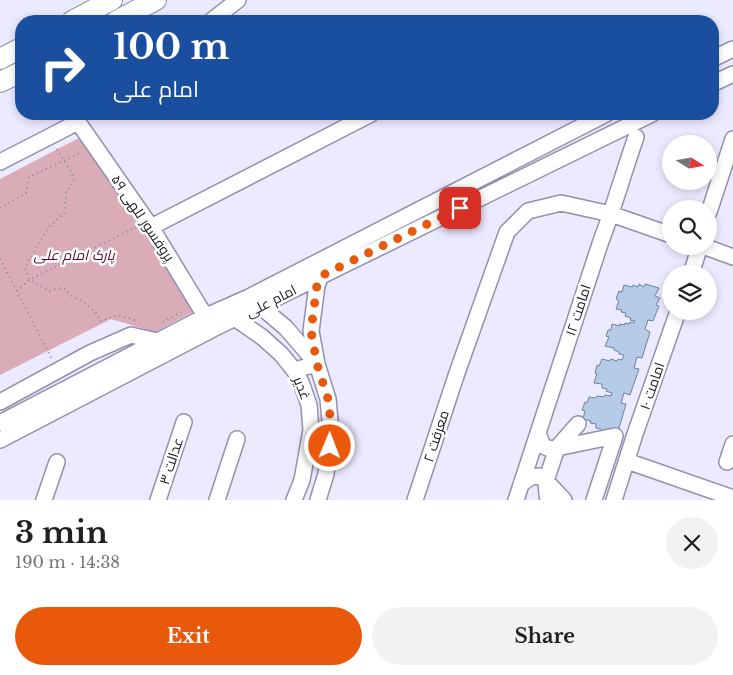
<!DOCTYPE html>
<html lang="en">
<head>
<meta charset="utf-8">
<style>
  :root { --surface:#fff; --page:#f2f2f2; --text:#202124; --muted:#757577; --accent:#ea580c }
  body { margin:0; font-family:"Libre Baskerville",Cairo,serif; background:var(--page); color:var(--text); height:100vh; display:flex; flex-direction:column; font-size:19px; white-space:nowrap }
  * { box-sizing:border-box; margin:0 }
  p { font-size:16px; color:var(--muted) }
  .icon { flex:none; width:28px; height:28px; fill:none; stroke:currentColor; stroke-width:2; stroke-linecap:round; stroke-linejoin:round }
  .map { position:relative; height:500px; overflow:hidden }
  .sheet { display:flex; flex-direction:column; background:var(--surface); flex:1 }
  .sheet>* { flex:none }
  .banner { position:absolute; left:15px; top:15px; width:704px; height:105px; border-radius:20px; box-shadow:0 2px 8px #0003; background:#1a4fa0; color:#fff; overflow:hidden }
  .needle { width:32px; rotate:101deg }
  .buttons { position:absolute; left:662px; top:135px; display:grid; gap:10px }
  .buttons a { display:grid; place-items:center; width:55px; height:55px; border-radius:50%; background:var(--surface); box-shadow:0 2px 8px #0003; font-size:25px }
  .pin { position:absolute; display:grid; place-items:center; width:42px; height:42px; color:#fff; margin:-21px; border-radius:10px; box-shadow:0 2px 8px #0006 }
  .me { position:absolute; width:55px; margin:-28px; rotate:1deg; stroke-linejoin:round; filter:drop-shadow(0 0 4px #0008) }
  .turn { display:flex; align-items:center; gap:18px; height:105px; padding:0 15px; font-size:22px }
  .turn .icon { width:65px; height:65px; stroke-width:2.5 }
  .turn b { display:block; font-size:35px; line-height:42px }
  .round { display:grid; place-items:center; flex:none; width:52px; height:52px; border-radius:26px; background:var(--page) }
  .summary { display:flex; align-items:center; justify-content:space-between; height:85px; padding:0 15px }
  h1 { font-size:30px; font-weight:700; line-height:38px }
  .primary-button { display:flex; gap:10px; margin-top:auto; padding:10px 15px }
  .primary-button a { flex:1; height:58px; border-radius:30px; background:var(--accent); color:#fff; font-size:20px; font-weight:700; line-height:58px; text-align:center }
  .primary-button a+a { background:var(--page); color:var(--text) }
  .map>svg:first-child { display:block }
  .green { fill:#d9acb8 }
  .building { fill:#b6cbe8; stroke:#6f829c }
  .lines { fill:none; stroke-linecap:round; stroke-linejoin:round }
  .minor-casing { stroke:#9390af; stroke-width:18 }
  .major-casing { stroke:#9390af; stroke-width:22 }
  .path { stroke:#898797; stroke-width:2; stroke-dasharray:1 4; stroke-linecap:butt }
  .minor { stroke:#fff; stroke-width:15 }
  .major { stroke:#fff; stroke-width:20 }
  .route { stroke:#ea580c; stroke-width:9; stroke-dasharray:0 16.2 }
  .labels { text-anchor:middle; stroke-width:5; stroke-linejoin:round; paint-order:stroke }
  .street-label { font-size:14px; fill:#191723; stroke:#fff }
  .park-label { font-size:14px; font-style:italic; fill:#56052b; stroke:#fff }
</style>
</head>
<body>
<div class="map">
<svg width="733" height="500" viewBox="0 0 733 500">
  <rect width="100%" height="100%" fill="#eceafe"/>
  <!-- green -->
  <path class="green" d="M77 139H85L197 310 155 332 111 319 0 375V179Z"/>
  <!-- building -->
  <path class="building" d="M639 284 644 287 645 284 659 288 655 296 660 298 656 305 659 306 653 321 648 320 645 329 650 332 642 358 637 357 634 368 639 369 630 395 624 393 621 403 626 404 618 432H601V429L596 428V424L590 423 591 421 583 419 585 411 582 410 585 402 587 403 589 397 596 398 597 396 604 397 605 395 611 396 612 393 606 391 607 389 602 388V384L594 383 597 373H595L597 365 599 366 602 359 610 361 611 359 617 361 618 359 622 360 624 355 619 354V352L614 350V348L605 346 609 337 606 336 608 330H611L612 324 620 326V324L625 325V323L629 324 630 322 634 323 635 321 630 320 631 318 625 316 626 313 621 312 622 310 616 309 619 301 616 299 619 291 622 292 624 285 632 287 633 285 638 287Z"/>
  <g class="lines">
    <defs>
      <path id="minor" d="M211 21 238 0
        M712 59 733 49
        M712 84 733 74
        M77 114 78 122 151 227 210 324
        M0 162 78 122
        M709 212 733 139
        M151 227 371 114
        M703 246 733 257
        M691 274 700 246
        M254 301 286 328 317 364 294 370
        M229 314 262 337 281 354 294 370 301 382 309 405 311 430 302 480 294 500
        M0 402 90 353 131 335 157 341
        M0 423 206 316 249 297 606 114
        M538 433 543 446 550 449 557 448 615 436 594 500
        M0 440 213 329 652 114
        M627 461 733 498
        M727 462 733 444
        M521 484 531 477 539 476 546 481 564 500
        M44 500 57 462
        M158 500 184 422
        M217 500 237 439
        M318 500 326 474 331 432 328 399 317 364 311 331 317 285 321 276
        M415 500 457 373 507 232 528 211 561 203 611 214 671 235
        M516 500 601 241C614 207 624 171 636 137
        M548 500 547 494 546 481 557 448 578 424
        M614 500 635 434 678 311"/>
      <path id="major" d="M72 21 112 0
        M116 21 156 0
        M0 59 21 48
        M0 82 21 72"/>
    </defs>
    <!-- minor casing -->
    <use href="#minor" class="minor-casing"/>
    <!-- major casing -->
    <use href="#major" class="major-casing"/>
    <!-- path -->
    <path class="path" d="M57 149 70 170 74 179 66 193 65 212 50 226 36 248 25 268 29 280 50 291 59 288 65 289 72 296 84 302 97 314 100 321 118 315 138 321
      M0 208 26 193 29 177 82 152
      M0 259 52 359
      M17 291 29 280 136 227
      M163 322 185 310"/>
    <!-- minor -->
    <use href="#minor" class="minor"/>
    <!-- major -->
    <use href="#major" class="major"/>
  </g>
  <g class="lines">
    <!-- route -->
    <path class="route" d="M330 446 332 432 328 399 317 364 311 331 317 285 321 276 460 208"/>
  </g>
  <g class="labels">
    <!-- street labels -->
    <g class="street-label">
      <text transform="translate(143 218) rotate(56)" y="5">پروفسور للهی ۵۹</text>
      <text transform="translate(271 301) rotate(-27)" y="5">امام علی</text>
      <text transform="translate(578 310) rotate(-72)" y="5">امامت ۱۲</text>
      <text transform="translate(652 386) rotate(-71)" y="5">امامت ۱۰</text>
      <text transform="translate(302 388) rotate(68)" y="5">غدیر</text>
      <text transform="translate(436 436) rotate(-72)" y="5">معرفت ۲</text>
      <text transform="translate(171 461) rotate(-72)" y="5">عدالت ۳</text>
    </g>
    <!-- park labels -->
    <g class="park-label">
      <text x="74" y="260">پارک امام علی</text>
    </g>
  </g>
</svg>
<div class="buttons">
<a><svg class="needle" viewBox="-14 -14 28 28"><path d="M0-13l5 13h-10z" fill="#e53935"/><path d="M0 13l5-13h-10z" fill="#757577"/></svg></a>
<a><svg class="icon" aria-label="search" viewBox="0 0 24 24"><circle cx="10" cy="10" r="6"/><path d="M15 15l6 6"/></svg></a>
<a><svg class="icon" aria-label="layers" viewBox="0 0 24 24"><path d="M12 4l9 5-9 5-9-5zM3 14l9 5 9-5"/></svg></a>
</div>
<div class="pin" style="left:460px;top:208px;background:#d93025"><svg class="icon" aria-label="arrive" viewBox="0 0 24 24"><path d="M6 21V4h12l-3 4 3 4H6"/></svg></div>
<svg class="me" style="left:330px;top:446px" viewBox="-20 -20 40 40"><circle r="17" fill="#ea580c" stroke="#fff" stroke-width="3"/><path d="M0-11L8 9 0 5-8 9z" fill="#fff"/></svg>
<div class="banner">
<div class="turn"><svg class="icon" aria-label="right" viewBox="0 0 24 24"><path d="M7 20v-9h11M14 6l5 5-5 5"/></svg><div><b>100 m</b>امام علی</div></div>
</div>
</div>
<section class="sheet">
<div class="summary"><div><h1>3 min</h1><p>190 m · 14:38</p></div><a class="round"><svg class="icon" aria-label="close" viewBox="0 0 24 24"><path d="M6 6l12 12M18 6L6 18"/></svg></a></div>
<div class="primary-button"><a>Exit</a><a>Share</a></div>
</section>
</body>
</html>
